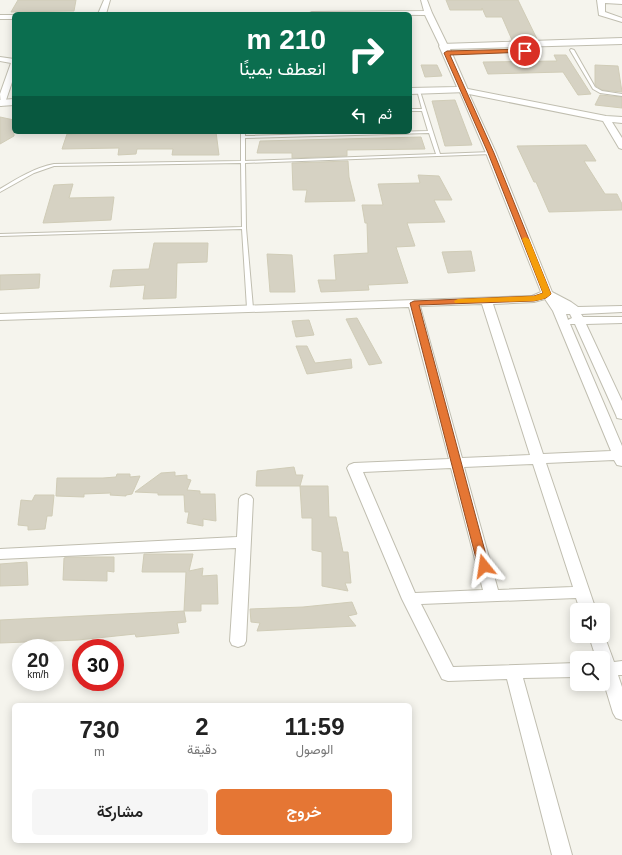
<!DOCTYPE html>
<html lang="ar">
<head>
<meta charset="utf-8">
<style>
  :root { --surface:#fff; --page:#f6f6f6; --text:#222; --muted:#767676; --accent:#e57634 }
  body { margin:0; font-family:Arial,Vazirmatn,sans-serif; background:var(--page); color:var(--text); direction:rtl; height:100vh; display:flex; flex-direction:column; font-size:15px; white-space:nowrap }
  * { box-sizing:border-box; margin:0 }
  p { font-size:13px; color:var(--muted) }
  .icon { flex:none; width:22px; height:22px; fill:none; stroke:currentColor; stroke-width:2; stroke-linecap:round; stroke-linejoin:round }
  .map { position:relative; flex:1; overflow:hidden; direction:ltr }
  .drawer { position:absolute; left:12px; top:703px; width:400px; height:140px; display:flex; flex-direction:column; background:var(--surface); border-radius:6px; box-shadow:0 2px 10px #0003; direction:rtl }
  .drawer>* { flex:none }
  .banner { position:absolute; left:12px; top:12px; width:400px; height:122px; border-radius:6px; box-shadow:0 2px 10px #0003; direction:rtl; background:#0b6e4f; color:#fff; overflow:hidden }
  .buttons { position:absolute; left:570px; top:603px; display:grid; gap:8px }
  .buttons a { display:grid; place-items:center; width:40px; height:40px; border-radius:6px; background:var(--surface); box-shadow:0 2px 10px #0003; font-size:20px }
  .speed { position:absolute; left:12px; top:639px; display:flex; gap:8px; font-size:20px; font-weight:700; text-align:center }
  .speed>* { display:grid; place-content:center; width:52px; height:52px; border-radius:50%; background:var(--surface); box-shadow:0 2px 10px #0003; line-height:1 }
  .speed small { font-size:10px; font-weight:400 }
  .speed .limit { border:6px solid #d22; background:#fff; color:#111 }
  .pin { position:absolute; display:grid; place-items:center; width:34px; height:34px; color:#fff; margin:-17px; border:2px solid #fff; border-radius:50%; box-shadow:0 1px 4px #0007 }
  .me { position:absolute; width:44px; margin:-22px; rotate:345deg; stroke-linejoin:round; filter:drop-shadow(0 0 3px #0008) }
  .turn { display:flex; align-items:center; gap:14px; height:84px; padding:0 20px; font-size:18px }
  .turn .icon { width:52px; height:52px; stroke-width:2.5 }
  .turn b { display:block; font-size:28px; line-height:34px }
  .then { display:flex; align-items:center; height:38px; padding:0 20px; background:#0003; gap:8px; font-size:15px }
  .eta { display:flex; justify-content:space-evenly; align-items:center; height:68px; text-align:center }
  .eta b { font-size:24px; font-weight:600; line-height:28px }
  .primary-button { display:flex; gap:8px; margin-top:auto; padding:8px 20px }
  .primary-button a { flex:1; height:46px; border-radius:6px; background:var(--accent); color:#fff; font-size:16px; font-weight:600; line-height:46px; text-align:center }
  .primary-button a+a { background:var(--page); color:var(--text) }
  .map>svg:first-child { display:block }
  .building { fill:#d6d2c3; stroke:#d0ccb7 }
  .lines { fill:none; stroke-linecap:round; stroke-linejoin:round }
  .service-casing { stroke:#c0beb0; stroke-width:2 }
  .minor-casing { stroke:#c0beb0; stroke-width:2 }
  .tertiary-casing { stroke:#c0beb0; stroke-width:2 }
  .service { fill:#fff; fill-rule:evenodd }
  .minor { fill:#fff; fill-rule:evenodd }
  .tertiary { fill:#fff; fill-rule:evenodd }
  .route { fill:#e57634; stroke:#954d22 }
  .slow { fill:#f59e0b }
</style>
</head>
<body>
<div class="map">
<svg width="622" height="855" viewBox="0 0 622 855">
  <rect width="100%" height="100%" fill="#f5f4ed"/>
  <!-- building -->
  <path class="building" d="M18 0H76L74 11 11 12Z
    M446 0H518L537 39 512 40 502 17H486L482 8V10H450Z
    M554 55H566L591 94 578 95 563 72 488 74 483 62 557 61Z
    M421 65H437L442 76 425 77Z
    M595 65 618 66 622 92 602 90 596 86 595 84Z
    M600 95 622 97V108L595 105Z
    M455 100 472 145 445 146 432 101Z
    M0 117 14 120V136L0 144Z
    M122 132H216L219 155H172L173 149H137L136 154 118 155 119 148 62 149 67 134Z
    M421 137 425 149 347 150V156L292 158V153H257L260 141Z
    M586 145 596 161H584L605 194H617L622 204V210L549 212 536 182H534L517 146Z
    M348 161 349 177 355 201 305 202 307 190H293L292 163Z
    M418 175 439 176 452 200H434L445 222 407 223 415 246 396 247 408 283 368 285 369 290 321 292 318 280H336L334 255 368 253 367 223H365L362 205H383L378 184 420 183Z
    M73 184 69 198 114 197 111 220 43 223 54 185Z
    M154 243H208L207 262 177 263 176 298 143 299 145 285 110 287 113 270 149 269Z
    M471 251 475 271 448 273 442 252Z
    M267 254 292 255 295 292H270Z
    M40 274 39 288 0 290V275Z
    M357 318 382 363 369 365 346 319Z
    M309 320 314 335 296 337 292 321Z
    M296 346H307L315 363 351 359 352 368 307 374Z
    M294 467 296 475H303L300 486H256L257 471Z
    M175 472V476L187 475V479L191 480 187 490 200 491V494H215L216 521 203 519V526L187 523 189 512H185L184 495H158V493L135 492 161 473Z
    M117 474H130V477L140 476 132 494 126 495V496L110 495 111 493 84 494V497L56 496 57 478H103L116 477Z
    M300 486H328L329 517H336L343 552H348L351 583H345L348 591 322 586V552L312 550V518H302Z
    M35 495H54L52 516H47L45 529 28 530V526L18 525 21 500 32 501Z
    M144 554H193L189 571 203 568 202 576 217 575 218 604H201V611H184L186 572H142Z
    M68 557H114V572L107 571V581L63 580 64 558Z
    M27 562 28 585 0 586V564Z
    M352 602 357 614 348 616 356 626 257 631 260 623 251 622 250 609 303 607Z
    M184 611 186 622 177 623 179 633 136 637 135 634 78 640 0 643V620Z"/>
  <g class="lines">
    <defs>
      <path id="service" d="M571 49 574 50 595 87 602 91 622 94V96L600 93 593 89 570 50Z
        M417 90 420 91 440 154 491 152 493 153 492 154 245 163 246 228 253 308 252 309 250 310 247 308 242 229 0 236V234L242 227 241 163 54 166 34 173 0 192V189C18 178 34 168 54 164L241 161V132H245V136L428 131 422 111H410V109H422ZM429 133 436 154 245 161V138Z"/>
      <path id="minor" d="M104 0H110L106 14H98Z
        M421 0H427L432 13 448 46 447 48H441L440 46 425 15 308 14 312 12 424 11Z
        M597 0H622V4L605 3V12L622 18V22L599 15Z
        M0 15H14V19H0Z
        M0 57 14 59V76L5 103 1 106 0 94 11 63 0 61Z
        M460 88H463L606 116 622 117V123L612 122 622 138V149L619 148 603 121 469 94 496 153 552 292 571 302 578 307 622 306V312L581 314 583 317H622V323L586 324 622 401V419L617 418 616 415 575 324H570L622 446V466L617 465 614 460 546 463 596 610H580L576 598 421 604 453 667 577 663V677L523 678 572 855H552L507 679 448 681 442 679 402 599 347 468 349 465 354 463 449 459 409 307 0 320V314L532 296 541 292 486 153 459 90ZM545 299 553 311 611 451 543 454 493 304 534 302ZM482 304 530 455 462 458 420 306ZM566 314H570L572 318 568 320ZM533 464 573 587 498 590 464 467ZM451 468 483 590 415 593 363 472Z
        M246 494 251 496 253 499 246 641 244 645 238 647 232 645 230 641 236 548 0 559V549L237 537 239 499 241 496Z
        M603 632 614 662 622 661V675H618L622 687V720L616 718 613 713 603 680V658H596L589 636H603Z"/>
      <path id="tertiary" d="M622 38V44L450 49 468 90 467 92 410 94V88L457 87 439 46 441 44Z
        M14 99V105L0 106V100Z"/>
    </defs>
    <!-- service casing -->
    <use href="#service" class="service-casing"/>
    <!-- minor casing -->
    <use href="#minor" class="minor-casing"/>
    <!-- tertiary casing -->
    <use href="#tertiary" class="tertiary-casing"/>
    <!-- service -->
    <use href="#service" class="service"/>
    <!-- minor -->
    <use href="#minor" class="minor"/>
    <!-- tertiary -->
    <use href="#tertiary" class="tertiary"/>
  </g>
  <!-- route -->
  <path class="route" d="M525 49 528 51 527 52 450 55 494 153 551 294 546 298 534 301 419 305 489 566 487 569H480L478 566 410 303 414 301 534 296 543 293 488 153 444 53 447 51Z"/>
  <!-- slow -->
  <path class="slow" d="M525 237 529 239 551 294C546 299 540 300 534 301L455 303 454 301 458 299 534 296 543 293 522 239Z"/>
</svg>
<div class="buttons">
<a><svg class="icon" aria-label="sound" viewBox="0 0 24 24"><path d="M4 9h4l5-4v14l-5-4H4zM17 9q2 3 0 6"/></svg></a>
<a><svg class="icon" aria-label="search" viewBox="0 0 24 24"><circle cx="10" cy="10" r="6"/><path d="M15 15l6 6"/></svg></a>
</div>
<div class="speed"><div>20<small>km/h</small></div><div class="limit">30</div></div>
<div class="pin" style="left:525px;top:51px;background:#d93025"><svg class="icon" aria-label="arrive" viewBox="0 0 24 24"><path d="M6 21V4h12l-3 4 3 4H6"/></svg></div>
<svg class="me" style="left:484px;top:566px" viewBox="-20 -20 40 40"><path d="M0-17L14 15 0 8-14 15z" fill="#e57634" stroke="#fff" stroke-width="4"/></svg>
<div class="banner">
<div class="turn"><svg class="icon" aria-label="right" viewBox="0 0 24 24"><path d="M7 20v-9h11M14 6l5 5-5 5"/></svg><div><b>210 m</b>انعطف يمينًا</div></div>
<div class="then">ثم<svg class="icon" aria-label="left" viewBox="0 0 24 24"><path d="M17 20v-9H6M10 6l-5 5 5 5"/></svg></div>
</div>
<section class="drawer">
<div class="eta">
<div><b>11:59</b><p>الوصول</p></div>
<div><b>2</b><p>دقيقة</p></div>
<div><b>730</b><p>m</p></div>
</div>
<div class="primary-button"><a>خروج</a><a>مشاركة</a></div>
</section>
</div>
</body>
</html>
